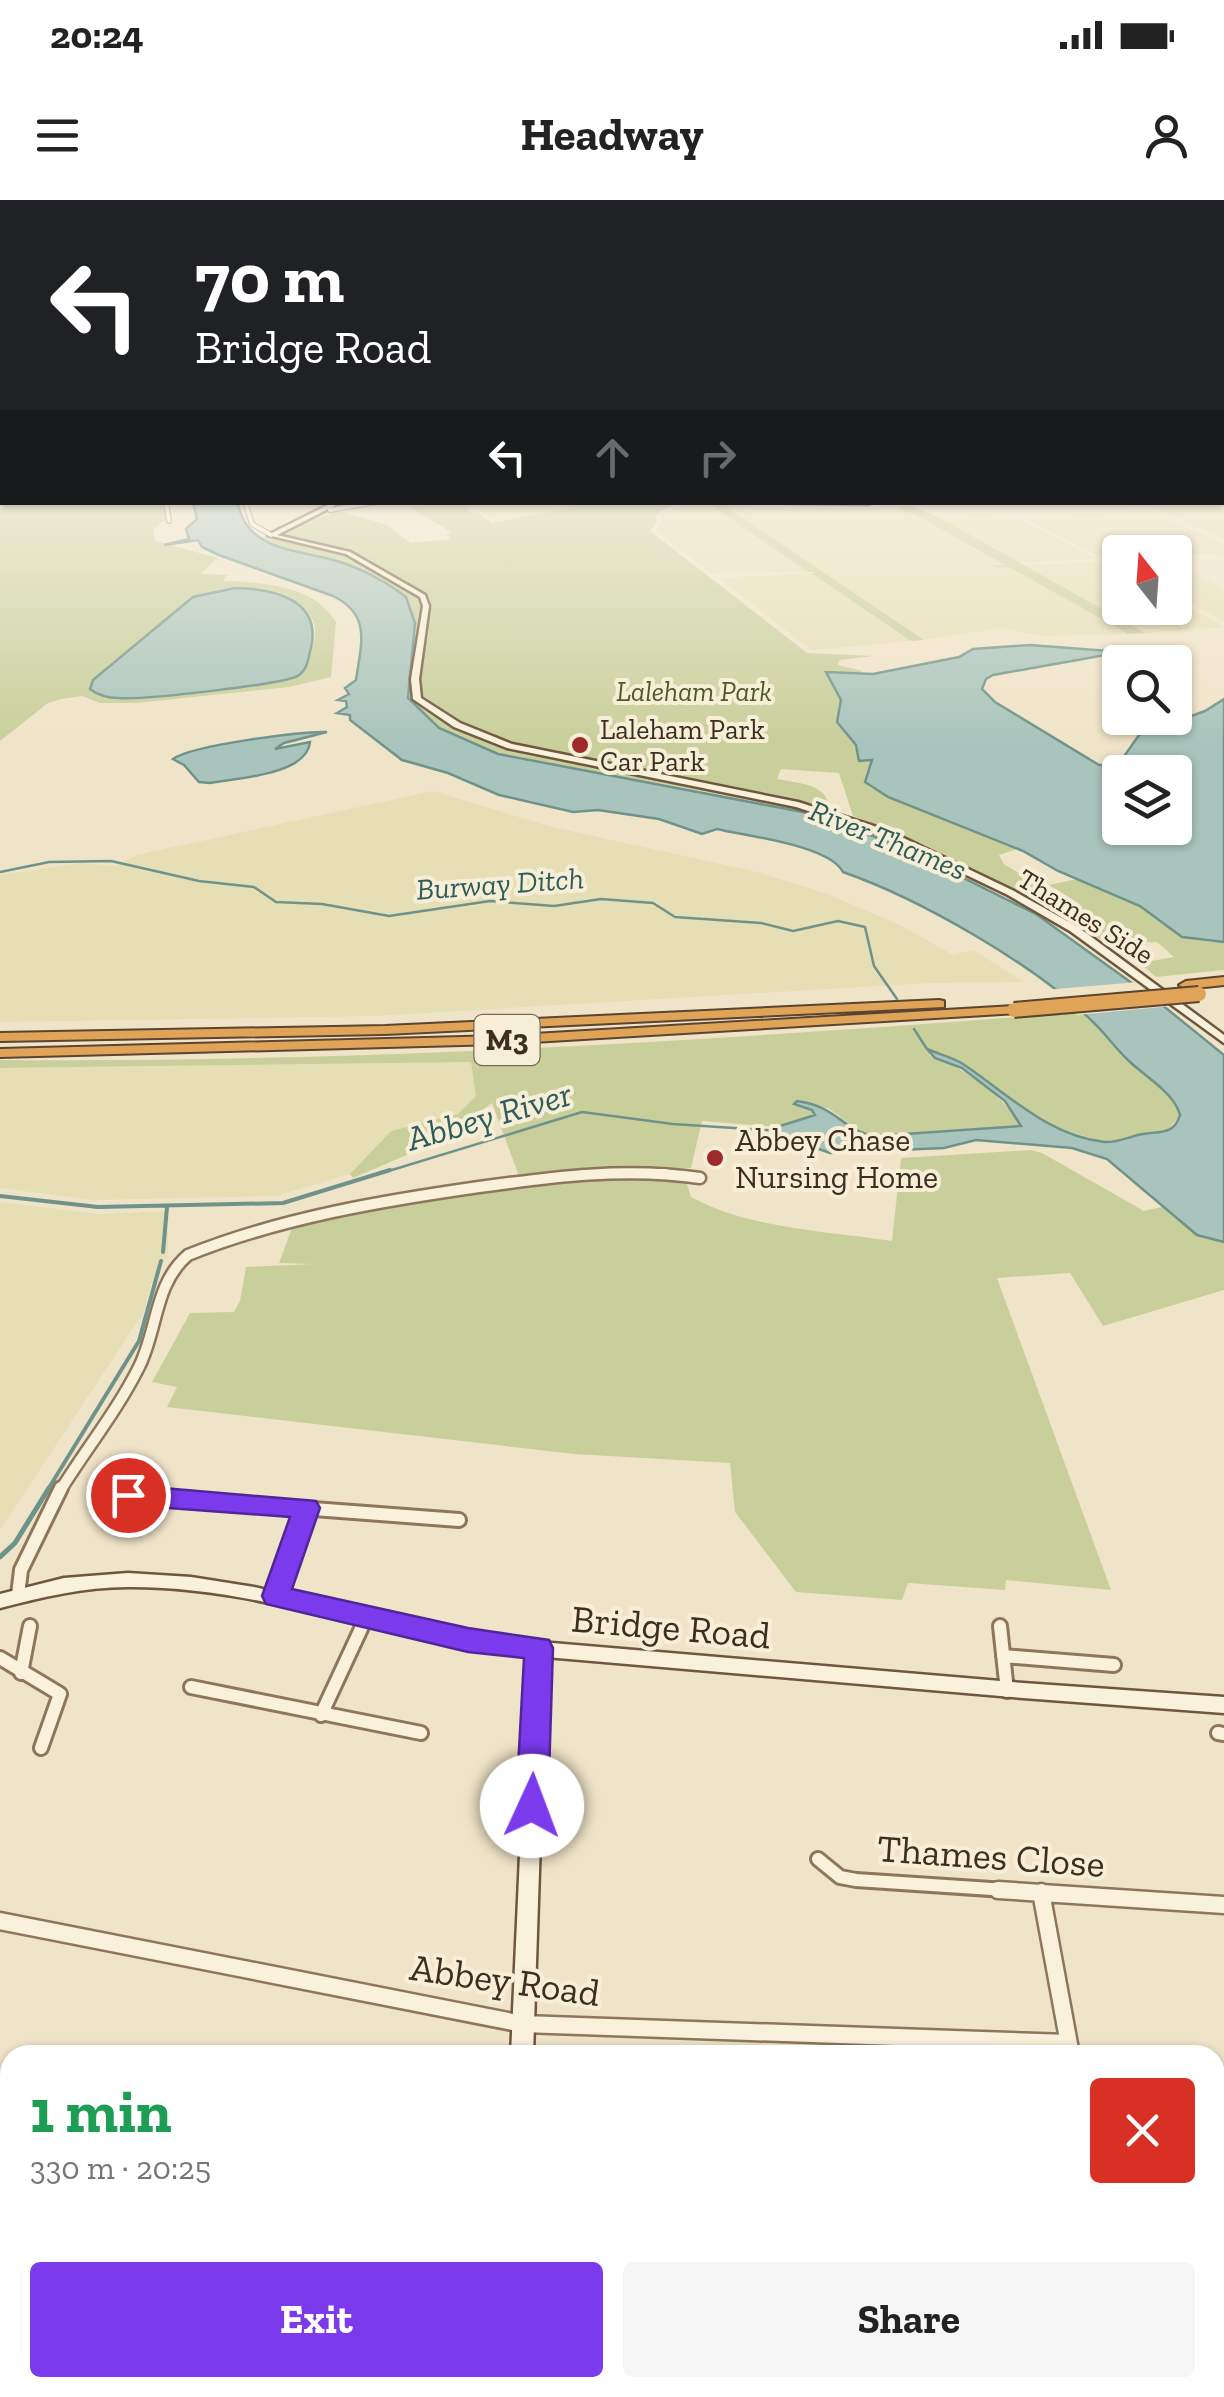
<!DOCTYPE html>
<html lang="en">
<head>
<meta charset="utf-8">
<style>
  :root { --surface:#fff; --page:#f6f6f6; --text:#222; --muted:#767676; --accent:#7c3aed }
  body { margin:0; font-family:"Zilla Slab",serif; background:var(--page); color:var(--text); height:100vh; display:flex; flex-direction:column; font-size:38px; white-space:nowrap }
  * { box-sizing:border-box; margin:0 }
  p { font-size:32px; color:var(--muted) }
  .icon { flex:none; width:55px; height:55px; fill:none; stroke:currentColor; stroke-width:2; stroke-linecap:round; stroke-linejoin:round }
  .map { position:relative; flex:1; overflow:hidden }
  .details { position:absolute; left:0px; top:1845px; width:1225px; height:352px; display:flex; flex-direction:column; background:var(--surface); border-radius:30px 30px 0 0; box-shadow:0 2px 8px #0004 }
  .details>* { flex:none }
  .guide { position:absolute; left:0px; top:0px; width:1225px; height:305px; box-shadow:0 2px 8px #0004; background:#202124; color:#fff; overflow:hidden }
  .needle { width:65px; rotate:343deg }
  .fabs { position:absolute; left:1102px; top:335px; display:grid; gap:20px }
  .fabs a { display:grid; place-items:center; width:90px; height:90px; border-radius:10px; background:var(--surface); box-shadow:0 2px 8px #0004; font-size:50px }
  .pin { position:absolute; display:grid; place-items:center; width:85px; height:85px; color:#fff; margin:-42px; border:5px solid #fff; border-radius:50%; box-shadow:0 2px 10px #0007 }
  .me { position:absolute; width:110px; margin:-55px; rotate:2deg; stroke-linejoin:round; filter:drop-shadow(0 0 8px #0008) }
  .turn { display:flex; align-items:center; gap:35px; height:210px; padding:0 30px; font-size:45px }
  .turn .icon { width:130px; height:130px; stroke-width:2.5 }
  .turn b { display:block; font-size:70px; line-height:85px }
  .lanes { display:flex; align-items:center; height:95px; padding:0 30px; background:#0003; justify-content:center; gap:50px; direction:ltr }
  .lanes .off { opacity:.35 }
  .round { display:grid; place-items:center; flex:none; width:105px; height:105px; border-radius:10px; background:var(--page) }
  .head { display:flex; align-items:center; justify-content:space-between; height:170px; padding:0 30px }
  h1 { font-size:60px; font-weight:700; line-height:75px; color:#1e9e55 }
  .primary-button { display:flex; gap:20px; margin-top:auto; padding:20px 30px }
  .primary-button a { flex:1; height:115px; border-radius:10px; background:var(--accent); color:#fff; font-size:40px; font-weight:700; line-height:115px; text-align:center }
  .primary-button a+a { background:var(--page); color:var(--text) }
  .status { display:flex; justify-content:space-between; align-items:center; height:70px; padding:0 50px; background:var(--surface); direction:ltr }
  .status svg { height:28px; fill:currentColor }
  header { display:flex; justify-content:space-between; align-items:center; height:130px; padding:0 30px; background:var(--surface); font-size:45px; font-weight:700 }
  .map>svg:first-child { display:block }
  .farmland { fill:#e6deb5 }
  .green { fill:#c9cf9b; fill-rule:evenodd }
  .water { fill:#a9c4bc; stroke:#6f938a; stroke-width:2.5; fill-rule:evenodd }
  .pier { fill:#f0e4c8 }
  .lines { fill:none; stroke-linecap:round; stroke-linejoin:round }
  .stream-far2 { stroke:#6f938a; stroke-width:2.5 }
  .stream-far1 { stroke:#6f938a; stroke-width:4 }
  .stream { stroke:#6f938a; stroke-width:5 }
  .street-far4-casing { stroke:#8d765c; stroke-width:6 }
  .street-far3-casing { stroke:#8d765c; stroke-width:11 }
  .street-far2-casing { stroke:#8d765c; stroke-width:15 }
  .street-far1-casing { stroke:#8d765c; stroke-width:18 }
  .street-casing { stroke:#8d765c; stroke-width:21 }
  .secondary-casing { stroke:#6f573f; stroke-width:5 }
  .highway-casing { stroke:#5b4430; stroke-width:4 }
  .street-far4 { stroke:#faf1dc; stroke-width:4 }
  .street-far3 { stroke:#faf1dc; stroke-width:8 }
  .street-far2 { stroke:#faf1dc; stroke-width:10 }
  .street-far1 { stroke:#faf1dc; stroke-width:12 }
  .street { stroke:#faf1dc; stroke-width:16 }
  .secondary { fill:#faf1dc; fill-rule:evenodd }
  .highway { fill:#e0a458; fill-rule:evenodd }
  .highway-bridge-casing { stroke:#5b4430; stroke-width:18; stroke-linecap:butt }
  .highway-bridge { stroke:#e0a458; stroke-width:14 }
  .route { fill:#7c3aed; stroke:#51269a; stroke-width:2.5 }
  .poi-dot { fill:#9e2a2b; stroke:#f7eed8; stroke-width:4 }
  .labels { text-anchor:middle; stroke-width:8; stroke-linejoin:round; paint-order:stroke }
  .far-park-label { font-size:28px; font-style:italic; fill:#4d5a26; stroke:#f7eed8 }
  .far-poi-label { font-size:28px; fill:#3d2e20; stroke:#f7eed8; text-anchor:start }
  .far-street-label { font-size:28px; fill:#3d2e20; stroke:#f7eed8 }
  .far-water-label { font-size:30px; font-style:italic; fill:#2f5d5a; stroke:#f7eed8 }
  .shield { fill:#f7eed8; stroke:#756857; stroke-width:2.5 }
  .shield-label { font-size:30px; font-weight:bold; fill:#3d2e20 }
  .poi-label { font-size:32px; fill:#3d2e20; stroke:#f7eed8; text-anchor:start }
  .water-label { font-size:35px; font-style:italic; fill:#2f5d5a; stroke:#f7eed8 }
  .near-street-label { font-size:38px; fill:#3d2e20; stroke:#f7eed8 }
</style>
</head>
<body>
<div class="status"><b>20:24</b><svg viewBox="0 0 49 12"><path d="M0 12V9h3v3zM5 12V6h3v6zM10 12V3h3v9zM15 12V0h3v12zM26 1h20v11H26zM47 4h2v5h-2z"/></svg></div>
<header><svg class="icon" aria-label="menu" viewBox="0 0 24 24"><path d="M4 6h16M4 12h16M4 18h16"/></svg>Headway<svg class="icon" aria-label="person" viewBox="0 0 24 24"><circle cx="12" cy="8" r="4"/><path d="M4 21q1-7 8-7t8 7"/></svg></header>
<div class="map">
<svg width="1224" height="2197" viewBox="0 0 1224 2197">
  <rect width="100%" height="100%" fill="#f0e4c8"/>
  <!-- farmland -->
  <path class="farmland" d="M1224 299V339L1155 308 1173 303 1222 302Z
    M469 303H563L573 308 497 322Z
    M688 304H709L808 372 710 373 655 330 662 322 661 314Z
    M724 305 791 309 901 306 897 308 899 310 912 312 1005 364 991 366 1011 368 1128 434 1042 436 1001 428 924 440Z
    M1148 310 1224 345V355L1120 352V358L1103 359 1024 318Z
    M981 314 1013 316 1097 359 1020 363 938 317Z
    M1102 361 1120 371V408H1175V399L1224 427 1145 433 1024 365Z
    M1175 364 1224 388V421L1175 396Z
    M811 373 911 441 811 450 719 378Z
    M433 591 552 627 753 671 825 693 902 726 953 755 973 750 1024 782 929 783 374 816 0 822V675L81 663 116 666 137 655Z
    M471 862 476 896 458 914 391 931 350 974 276 996 94 1000 0 988V868Z
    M0 1002 98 1014 168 1011V1054L150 1086 145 1110 0 1330Z"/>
  <!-- green -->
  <path class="green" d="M0 235 2 302 163 303 168 317 153 330 156 341 218 358 200 374 227 375 223 381C261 382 315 385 336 422L331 477 289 487 136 503H100L82 496 61 499 48 503 0 541ZM246 388C267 392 312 399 315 428 316 440 309 457 306 469L293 478C261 487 116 508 90 489L91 483 193 397 223 389Z
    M429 303H463L469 307 468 312 479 314 492 323 571 308 563 303H679L655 314 657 322 650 331 807 453 873 456 840 460 838 465 862 471C821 505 852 524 859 560H873L866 573 869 587 1017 649 999 655 1004 664 1061 700 1052 707 927 646 853 616 839 573 781 569 777 579C800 584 835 583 828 618 769 603 708 592 648 581 574 568 455 566 408 498L413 434 406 397 344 363 299 354 261 338 338 311 385 324 411 343 451 339 447 334 451 332 409 307Z
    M709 304 724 305 924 440 911 441 811 373 818 372H808Z
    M901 306H912L938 317 1145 433 1128 434 1011 368 988 366 1005 365 912 313 897 308Z
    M1077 679C1100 686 1123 697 1144 709 1178 727 1180 743 1224 742V770L1156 777 1140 763 1174 757 1157 742 1106 743 1060 713 1078 703 1049 685Z
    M1082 812 1174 901 1180 915 1166 933 1108 943 1060 929 1018 906 962 863 931 850 929 855C968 870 999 893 1023 926L897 936 865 935 828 908 795 904 812 910 815 915 777 927 702 921 691 968 599 969 525 978 519 976 492 903 437 942 353 978 350 974 391 931 458 914 476 896 471 862 0 868V860C361 863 722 840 1082 812Z
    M1031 950 1042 953 1144 1011 1166 1006 1197 1035 1224 1042V1090L1103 1126 1070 1073 997 1078 1111 1390 1006 1380 1005 1390 908 1383 902 1400 796 1392 735 1312 730 1263 574 1254 167 1207 177 1187 152 1182 190 1113 234 1112 240 1101 246 1067 312 1064 279 1063 292 1028 407 1000 597 980 686 981 691 997C750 1029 826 1031 892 1041L901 958Z"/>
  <!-- water -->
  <path class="water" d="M193 303H238C245 351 301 350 337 361 360 368 387 382 406 397L415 423 408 498 439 528 498 554 808 613 895 644 1036 714 1161 804 1224 855V1042L1197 1035 1107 959 1072 948 976 940 944 948 830 953 776 934 777 927 815 915 812 910 794 904 797 901C837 906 844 932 875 936L1021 926 1005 901 962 868 935 858 927 849C938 854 952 857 963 864 1008 894 1048 936 1105 942 1118 943 1130 936 1143 934 1161 931 1174 935 1180 915 1175 893 1144 876 1128 860 1115 848 1105 833 1092 821 1034 764 920 699 843 672 829 645 746 636 717 629L702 634 659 619 598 610 573 612 499 595 448 573 402 560 350 520V515L337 513 347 507 346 501 338 500 349 494 345 488 356 480C361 444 372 415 333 396L219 355 202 347 198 340 164 345 189 339 186 329 197 319Z
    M235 388C275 389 322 400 311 448 308 458 308 469 299 475 289 484 143 500 119 498 108 498 99 496 90 489L93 480 193 397Z
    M1030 445 1122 452 993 475 986 479 982 489 995 502 1099 565H1118L1139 535 1205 511 1224 499V742L1182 737 1140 706 1058 671 1023 651 888 597 865 582 872 560 859 561 856 545 837 522 841 500 826 472 873 474 959 457 973 449ZM1120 572H1175V628H1120Z
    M327 532 284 543 275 549 310 542C307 575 237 578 210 583L199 582 184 565 173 559C192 545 304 531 327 532Z"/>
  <!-- pier -->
  <path class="pier" d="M1138 782 1172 806 1077 815 1045 790Z"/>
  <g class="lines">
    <!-- stream-far2 -->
    <path class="stream-far2" d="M0 672 49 662 111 661 199 681 254 687 276 702 322 704 389 716 490 701 554 706 601 699 653 703 675 717 761 723 793 731 838 721 865 727 874 766 897 799
      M914 829 927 849
      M382 973 582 912 673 924 780 931"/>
    <!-- stream-far1 -->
    <path class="stream-far1" d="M0 996 98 1007 283 1003 390 970
      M163 1052 167 1007
      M47 1291 139 1141 161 1061"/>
    <!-- stream -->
    <path class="stream" d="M0 1357 15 1343 49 1288"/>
    <defs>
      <path id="street-far4" d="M166 302 169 321
        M245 302 252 324 271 335
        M330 310 377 302"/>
      <path id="street-far3" d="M636 973H665"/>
      <path id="street-far2" d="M60 1291C86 1249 117 1211 139 1167 158 1129 154 1084 188 1055 280 1018 381 1001 479 987 552 977 626 967 700 978
        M129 1291 132 1283"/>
      <path id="street-far1" d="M127 1295 459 1320
        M124 1304 130 1288
        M18 1395 21 1370 61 1288
        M276 1396 307 1308
        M1000 1426 1007 1491
        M1003 1456 1114 1465
        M0 1458 60 1494 41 1548
        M21 1473 30 1426
        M191 1487 421 1533
        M321 1515 366 1418
        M1218 1533 1224 1534
        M818 1659 840 1677 856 1680 1035 1692"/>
      <path id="street" d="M998 1690 1224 1705
        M1041 1692 1071 1855
        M0 1721 523 1824 1068 1843
        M1215 1884 1224 1904
        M828 2188 886 2197
        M1129 2188 1130 2197
        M305 2197 378 2190 503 2188"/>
      <path id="secondary" d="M1222 292H1224V296H1222Z
        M334 302H342L277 335 350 352 425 395 429 406 419 479 421 498 460 523 512 544 798 602 889 631 1014 691 1078 727 1224 835V843L1070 731 1008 695 883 635 796 607 507 548 454 527 413 499 411 479 423 406 420 397 346 354 268 335Z
        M750 302H871L869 304Z
        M128 1373 191 1377 254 1387 442 1429 506 1439 1023 1483 1224 1497V1513L1023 1498 546 1457 533 1855H511L529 1455C394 1443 265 1386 128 1387 84 1387 43 1397 0 1408V1394L64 1378Z
        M500 2188H524L525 2197H501Z"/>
      <path id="highway" d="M1224 777V785L1186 789 1179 785 1186 781Z
        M939 800 944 801V807L385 834 0 841V833L385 826Z
        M1014 806 1021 810 1019 813 500 844 0 857V849L500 836Z"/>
    </defs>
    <!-- street-far4 casing -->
    <use href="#street-far4" class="street-far4-casing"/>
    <!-- street-far3 casing -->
    <use href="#street-far3" class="street-far3-casing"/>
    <!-- street-far2 casing -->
    <use href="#street-far2" class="street-far2-casing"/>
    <!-- street-far1 casing -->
    <use href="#street-far1" class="street-far1-casing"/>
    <!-- street casing -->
    <use href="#street" class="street-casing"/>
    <!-- secondary casing -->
    <use href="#secondary" class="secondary-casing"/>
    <!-- highway casing -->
    <use href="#highway" class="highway-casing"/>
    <!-- street-far4 -->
    <use href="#street-far4" class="street-far4"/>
    <!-- street-far3 -->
    <use href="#street-far3" class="street-far3"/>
    <!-- street-far2 -->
    <use href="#street-far2" class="street-far2"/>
    <!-- street-far1 -->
    <use href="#street-far1" class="street-far1"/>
    <!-- street -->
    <use href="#street" class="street"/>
    <!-- secondary -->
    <use href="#secondary" class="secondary"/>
    <!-- highway -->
    <use href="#highway" class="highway"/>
    <defs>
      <path id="highway-bridge" d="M1014 810 1199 794"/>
    </defs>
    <!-- highway-bridge casing -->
    <use href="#highway-bridge" class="highway-bridge-casing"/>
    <!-- highway-bridge -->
    <use href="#highway-bridge" class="highway-bridge"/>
  </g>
  <!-- sky -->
  <linearGradient id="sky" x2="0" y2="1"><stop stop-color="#8fbad6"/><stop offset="0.43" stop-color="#f8f3e6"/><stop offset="1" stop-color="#f8f3e6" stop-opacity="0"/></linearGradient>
  <rect width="1224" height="543" fill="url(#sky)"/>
  <!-- route -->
  <path class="route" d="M128 1285 316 1301 320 1308 292 1389 468 1428 549 1440 553 1448 548 1606 543 1616 532 1620 521 1616 516 1606 524 1458 468 1452 266 1404 262 1396 290 1317 128 1305 118 1302 114 1295 118 1288Z"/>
  <!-- markers -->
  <g class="poi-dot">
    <circle cx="580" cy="545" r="10"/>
    <circle cx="715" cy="958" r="10"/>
  </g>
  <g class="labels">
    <!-- far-park labels -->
    <g class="far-park-label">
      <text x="694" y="501">Laleham Park</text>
    </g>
    <!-- far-poi labels -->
    <g class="far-poi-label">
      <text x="600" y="539">Laleham Park<tspan x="600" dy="32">Car Park</tspan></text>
    </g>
    <!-- far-street labels -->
    <g class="far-street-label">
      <text transform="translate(1086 716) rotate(32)" y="10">Thames Side</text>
    </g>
    <!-- far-water labels -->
    <g class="far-water-label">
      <text transform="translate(888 640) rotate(22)" y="10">River Thames</text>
      <text transform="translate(500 684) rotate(-4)" y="10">Burway Ditch</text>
    </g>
    <!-- shield labels -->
    <rect class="shield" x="474.5" y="815" width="65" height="50" rx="8"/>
    <g class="shield-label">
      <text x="507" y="850">M3</text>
    </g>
    <!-- poi labels -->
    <g class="poi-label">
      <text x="735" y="951">Abbey Chase<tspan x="735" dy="37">Nursing Home</tspan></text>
    </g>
    <!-- water labels -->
    <g class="water-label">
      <text transform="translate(489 916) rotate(-16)" y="12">Abbey River</text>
    </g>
    <!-- near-street labels -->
    <g class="near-street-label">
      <text transform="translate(671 1427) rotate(5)" y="13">Bridge Road</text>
      <text transform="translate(991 1656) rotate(4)" y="13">Thames Close</text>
      <text transform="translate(505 1780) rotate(8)" y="13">Abbey Road</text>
    </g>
  </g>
</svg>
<div class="fabs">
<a><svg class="needle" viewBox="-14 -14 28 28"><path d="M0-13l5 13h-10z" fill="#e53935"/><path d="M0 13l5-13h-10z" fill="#767676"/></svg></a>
<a><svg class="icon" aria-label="search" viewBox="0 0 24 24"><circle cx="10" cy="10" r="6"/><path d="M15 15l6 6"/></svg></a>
<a><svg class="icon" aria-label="layers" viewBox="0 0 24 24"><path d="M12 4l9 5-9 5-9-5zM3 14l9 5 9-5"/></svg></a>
</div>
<div class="pin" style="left:128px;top:1295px;background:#d93025"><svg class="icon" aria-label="arrive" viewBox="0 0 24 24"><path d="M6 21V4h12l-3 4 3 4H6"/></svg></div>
<svg class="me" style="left:532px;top:1606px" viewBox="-20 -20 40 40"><circle r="19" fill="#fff"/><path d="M0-13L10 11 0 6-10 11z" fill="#7c3aed"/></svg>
<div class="guide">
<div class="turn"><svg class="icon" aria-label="left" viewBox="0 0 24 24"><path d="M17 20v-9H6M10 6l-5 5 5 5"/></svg><div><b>70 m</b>Bridge Road</div></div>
<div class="lanes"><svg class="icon" aria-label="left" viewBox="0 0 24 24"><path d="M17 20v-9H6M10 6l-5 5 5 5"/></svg><svg class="icon off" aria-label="ahead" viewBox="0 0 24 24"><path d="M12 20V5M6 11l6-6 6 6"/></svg><svg class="icon off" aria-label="right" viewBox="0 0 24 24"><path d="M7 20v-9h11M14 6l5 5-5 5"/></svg></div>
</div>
<section class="details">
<div class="head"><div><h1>1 min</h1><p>330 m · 20:25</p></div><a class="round" style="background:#d93025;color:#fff"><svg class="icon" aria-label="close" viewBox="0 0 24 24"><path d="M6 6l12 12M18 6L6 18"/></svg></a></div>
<div class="primary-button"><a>Exit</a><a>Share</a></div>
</section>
</div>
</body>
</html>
